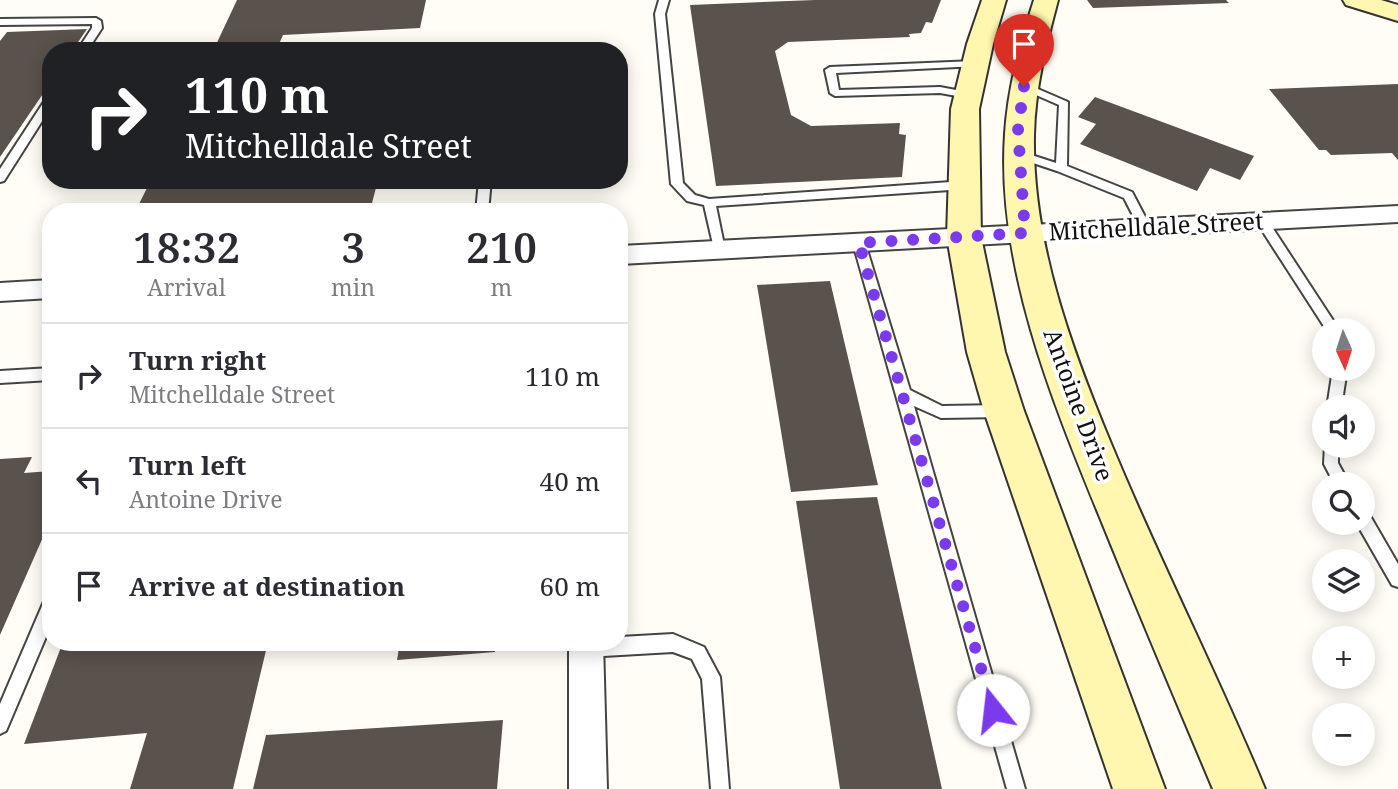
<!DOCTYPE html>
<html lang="en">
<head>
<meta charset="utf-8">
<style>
  :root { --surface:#fff; --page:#f2f2f3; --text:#2b2b33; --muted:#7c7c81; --line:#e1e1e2 }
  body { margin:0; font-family:"Noto Serif",serif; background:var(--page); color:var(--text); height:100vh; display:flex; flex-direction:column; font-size:26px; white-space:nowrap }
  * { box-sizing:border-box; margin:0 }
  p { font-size:23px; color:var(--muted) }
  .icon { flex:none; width:38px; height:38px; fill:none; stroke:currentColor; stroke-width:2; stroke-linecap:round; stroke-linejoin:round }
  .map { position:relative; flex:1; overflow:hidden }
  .sheet { position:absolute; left:42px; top:203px; width:586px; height:448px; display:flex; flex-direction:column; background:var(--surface); border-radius:28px; box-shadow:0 4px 18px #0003 }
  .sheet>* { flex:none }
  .hud { position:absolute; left:42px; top:42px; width:586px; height:147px; border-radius:28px; box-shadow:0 4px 18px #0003; background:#202124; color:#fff; overflow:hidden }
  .needle { width:46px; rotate:177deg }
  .buttons { position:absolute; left:1312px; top:318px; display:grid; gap:14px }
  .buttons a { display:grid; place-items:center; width:63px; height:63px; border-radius:50%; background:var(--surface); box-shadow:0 4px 18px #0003; font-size:35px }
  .pin { position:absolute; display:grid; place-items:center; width:60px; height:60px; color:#fff; margin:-72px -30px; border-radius:50% 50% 50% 0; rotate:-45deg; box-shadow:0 0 7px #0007 }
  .pin .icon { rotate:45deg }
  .me { position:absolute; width:77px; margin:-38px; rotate:344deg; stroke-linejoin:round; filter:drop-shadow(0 0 5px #0008) }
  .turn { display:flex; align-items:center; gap:24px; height:147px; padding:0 28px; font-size:32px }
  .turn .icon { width:91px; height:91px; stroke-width:2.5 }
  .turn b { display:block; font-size:49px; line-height:60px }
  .eta { display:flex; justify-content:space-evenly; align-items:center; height:119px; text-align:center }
  .eta b { font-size:42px; font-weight:600; line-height:49px }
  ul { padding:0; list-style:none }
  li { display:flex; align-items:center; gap:21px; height:105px; padding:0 28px; border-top:2px solid var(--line) }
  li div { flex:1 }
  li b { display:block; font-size:26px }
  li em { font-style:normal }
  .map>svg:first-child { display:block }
  .building { fill:#5a524d }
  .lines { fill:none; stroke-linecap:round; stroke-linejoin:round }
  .lane-casing { stroke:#444; stroke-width:4 }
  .street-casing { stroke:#444; stroke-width:4 }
  .secondary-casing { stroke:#333; stroke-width:4 }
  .lane { fill:#fff; fill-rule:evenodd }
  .street { fill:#fff; fill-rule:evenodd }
  .secondary { fill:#fff6b0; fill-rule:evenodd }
  .route { stroke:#7c3aed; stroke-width:12; stroke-dasharray:0 21.6 }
  .labels { text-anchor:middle; stroke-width:7; stroke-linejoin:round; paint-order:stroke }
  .street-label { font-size:24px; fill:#111; stroke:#fff }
</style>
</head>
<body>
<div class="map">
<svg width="1398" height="789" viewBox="0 0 1398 789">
  <rect width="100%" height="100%" fill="#fffdf5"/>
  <!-- building -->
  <path class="building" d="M237 0H426L420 28 283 35 276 51H213Z
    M815 0H941L932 23 926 22 921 33 909 34 910 37 788 42 775 51 791 115 811 126 900 123 899 134 906 135 902 177 716 186 690 5Z
    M1087 0H1226L1229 3 1093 8Z
    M87 29 72 51H51V82L0 157V41L7 32Z
    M1398 84V160L1392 153 1331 155 1326 150H1319L1269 89Z
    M1095 97 1254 156 1240 180 1210 168 1197 191 1080 144 1096 124 1078 117Z
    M151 180H378L372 203 270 209 269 212H135Z
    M830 281 878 485 791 492 757 285Z
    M32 457 24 473 51 471V519L0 635V459Z
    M877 497 942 789H840L796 501Z
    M63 642H268L233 789H130L147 733 24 744Z
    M400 642H496L495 652 397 660Z
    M503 720 497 789H253L266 735Z"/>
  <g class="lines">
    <defs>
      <path id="lane" d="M659 0H669L665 14 683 183 695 195 709 199 965 181 971 185 965 189 716 206 725 250 723 253H715L704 205 687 201 671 184 655 14Z
        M0 19 96 18 101 21 102 28 87 51H77L92 28V24L0 25Z
        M494 44H500L501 51H491Z
        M975 61 978 62V66L836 73 839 90 940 87 972 93V97L968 98 940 93 835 96 830 93 825 70 830 67Z
        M1024 83 1068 102 1067 166 1132 192 1151 228 1149 231H1141L1124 198 1057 171 1015 157V153L1019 151 1056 163 1059 105 1020 88 1019 86Z
        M51 96V107L4 181 0 182V169L47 97Z
        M479 180H491L488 212H476Z
        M1262 217 1266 218 1340 331H1327L1256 221Z
        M859 239 865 243 910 390 942 406 1003 405 1008 407 1010 411 1008 415 1003 417 941 418 914 406 1025 789H1007L853 243Z
        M51 368V380L0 383V371Z
        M1333 369H1347L1341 408H1327Z
        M1325 444V446H1338V463L1350 485H1335L1324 464Z
        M1363 512 1369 514 1398 564V587L1392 585 1357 524 1363 523Z
        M51 597V625L6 731 0 734V704L45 599Z
        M673 634 704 647 720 677 729 789H711L702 679 692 659 673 652 586 657 580 654 577 648 580 642H620V637Z"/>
      <path id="street" d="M1398 206V222L620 264V246Z
        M51 280V298L0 301V283Z
        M569 642H603L607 789H569Z"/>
      <path id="secondary" d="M982 0H1006L993 44 979 109 981 237 1005 352 1024 411 1165 789H1113L984 411 967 352 947 237 951 109 967 44Z
        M1034 0H1058C1046 45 1035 88 1034 135 1032 242 1071 348 1112 446 1160 562 1217 673 1265 789H1213C1176 701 1139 614 1103 525 1054 405 996 267 1005 134 1008 87 1020 44 1034 0Z
        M1343 0H1381L1398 5V21L1346 5Z"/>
    </defs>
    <!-- lane casing -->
    <use href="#lane" class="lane-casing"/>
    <!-- street casing -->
    <use href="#street" class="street-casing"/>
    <!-- secondary casing -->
    <use href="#secondary" class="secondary-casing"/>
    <!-- lane -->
    <use href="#lane" class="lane"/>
    <!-- street -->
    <use href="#street" class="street"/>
    <!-- secondary -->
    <use href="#secondary" class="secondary"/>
  </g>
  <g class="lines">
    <!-- route -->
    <path class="route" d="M993 710 859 243 1025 233 1018 130 1024 86"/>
  </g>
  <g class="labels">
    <!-- street labels -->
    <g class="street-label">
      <text transform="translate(1156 227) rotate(-3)" y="8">Mitchelldale Street</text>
      <text transform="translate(1078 405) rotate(70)" y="8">Antoine Drive</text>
    </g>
  </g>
</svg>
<div class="buttons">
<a><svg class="needle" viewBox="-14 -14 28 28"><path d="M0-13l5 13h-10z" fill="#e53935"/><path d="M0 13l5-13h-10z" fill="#7c7c81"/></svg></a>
<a><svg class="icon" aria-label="sound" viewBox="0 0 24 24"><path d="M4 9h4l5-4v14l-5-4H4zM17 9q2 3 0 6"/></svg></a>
<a><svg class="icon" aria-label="search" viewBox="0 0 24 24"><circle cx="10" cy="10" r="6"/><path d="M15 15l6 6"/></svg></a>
<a><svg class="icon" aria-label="layers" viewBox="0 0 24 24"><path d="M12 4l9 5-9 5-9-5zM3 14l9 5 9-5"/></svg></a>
<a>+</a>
<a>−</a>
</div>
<div class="pin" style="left:1024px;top:86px;background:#d93025"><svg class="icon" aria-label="arrive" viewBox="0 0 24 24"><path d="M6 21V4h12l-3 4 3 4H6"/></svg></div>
<svg class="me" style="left:993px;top:710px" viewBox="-20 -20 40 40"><circle r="19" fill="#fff"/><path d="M0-13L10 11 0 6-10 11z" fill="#7c3aed"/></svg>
<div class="hud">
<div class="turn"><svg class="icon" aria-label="right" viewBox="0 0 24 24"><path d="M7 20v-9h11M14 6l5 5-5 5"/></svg><div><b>110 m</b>Mitchelldale Street</div></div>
</div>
<section class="sheet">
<div class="eta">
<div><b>18:32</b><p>Arrival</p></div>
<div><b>3</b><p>min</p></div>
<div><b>210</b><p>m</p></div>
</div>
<ul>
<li><svg class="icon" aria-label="right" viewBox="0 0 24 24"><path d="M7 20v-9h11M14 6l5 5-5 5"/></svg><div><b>Turn right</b><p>Mitchelldale Street</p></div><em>110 m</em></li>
<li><svg class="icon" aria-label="left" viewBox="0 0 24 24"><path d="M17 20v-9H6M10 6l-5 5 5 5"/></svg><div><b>Turn left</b><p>Antoine Drive</p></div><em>40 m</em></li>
<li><svg class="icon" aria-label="arrive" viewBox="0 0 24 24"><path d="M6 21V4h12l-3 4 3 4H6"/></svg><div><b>Arrive at destination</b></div><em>60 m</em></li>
</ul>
</section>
</div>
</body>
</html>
